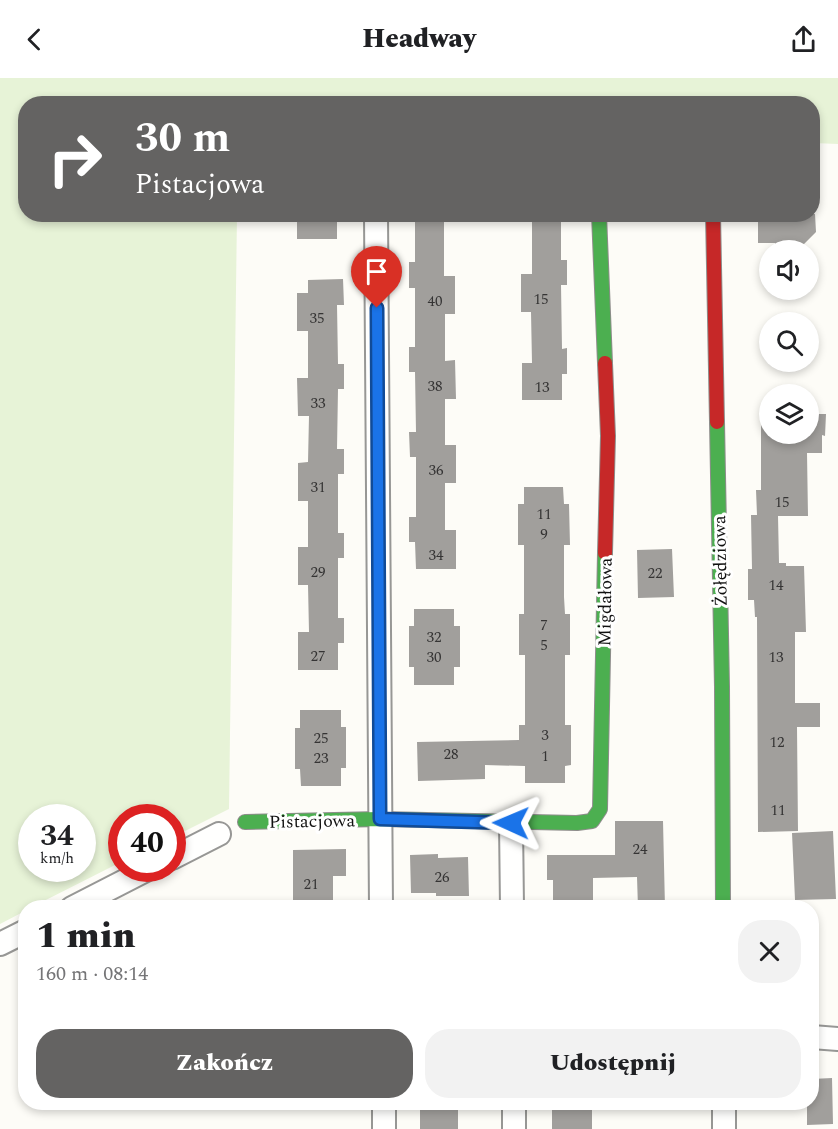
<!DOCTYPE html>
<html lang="pl">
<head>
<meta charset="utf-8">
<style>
  :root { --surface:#fff; --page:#f2f2f2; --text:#202124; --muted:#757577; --accent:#646362 }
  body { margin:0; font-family:Spectral,serif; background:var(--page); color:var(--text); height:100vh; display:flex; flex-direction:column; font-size:22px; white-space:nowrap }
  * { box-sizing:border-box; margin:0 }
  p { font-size:20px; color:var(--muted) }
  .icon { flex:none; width:33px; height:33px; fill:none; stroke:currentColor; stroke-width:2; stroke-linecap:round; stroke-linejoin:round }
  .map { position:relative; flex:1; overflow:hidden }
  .sheet { position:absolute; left:18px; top:822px; width:801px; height:210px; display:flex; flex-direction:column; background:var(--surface); border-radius:24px; box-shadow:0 3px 9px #0003 }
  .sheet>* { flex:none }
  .top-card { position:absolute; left:18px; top:18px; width:802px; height:126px; border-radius:24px; box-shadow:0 3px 9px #0003; background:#646362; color:#fff; overflow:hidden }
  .controls { position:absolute; left:759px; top:162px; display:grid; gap:12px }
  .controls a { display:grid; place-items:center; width:60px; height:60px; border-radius:50%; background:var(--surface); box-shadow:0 3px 9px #0003; font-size:30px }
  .speed { position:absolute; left:18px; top:726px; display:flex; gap:12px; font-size:30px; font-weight:700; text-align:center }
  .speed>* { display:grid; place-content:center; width:78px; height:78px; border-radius:50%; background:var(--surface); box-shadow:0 3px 9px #0003; line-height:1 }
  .speed small { font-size:15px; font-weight:400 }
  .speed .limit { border:9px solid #d22; background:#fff; color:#111 }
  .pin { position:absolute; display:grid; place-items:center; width:51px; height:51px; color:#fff; margin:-62px -26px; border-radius:50% 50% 50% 0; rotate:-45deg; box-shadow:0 0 6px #0007 }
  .pin .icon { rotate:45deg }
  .me { position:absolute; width:66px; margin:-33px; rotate:271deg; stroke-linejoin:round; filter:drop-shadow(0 0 4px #0008) }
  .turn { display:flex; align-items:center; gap:21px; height:126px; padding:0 18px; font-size:27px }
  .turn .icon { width:78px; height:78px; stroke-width:2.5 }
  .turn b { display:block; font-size:42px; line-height:51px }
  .round { display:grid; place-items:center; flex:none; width:63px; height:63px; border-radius:24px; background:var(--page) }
  .headline { display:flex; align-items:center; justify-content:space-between; height:102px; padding:0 18px }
  h1 { font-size:36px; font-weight:800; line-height:45px }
  .button { display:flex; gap:12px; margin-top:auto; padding:12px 18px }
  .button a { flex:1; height:69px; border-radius:24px; background:var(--accent); color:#fff; font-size:24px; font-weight:800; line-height:69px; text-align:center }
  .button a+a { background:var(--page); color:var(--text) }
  header { display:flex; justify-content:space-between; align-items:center; height:78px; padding:0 18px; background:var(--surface); font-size:27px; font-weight:800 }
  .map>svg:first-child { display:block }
  .green { fill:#e7f3d7; fill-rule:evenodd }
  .building { fill:#a19f9c }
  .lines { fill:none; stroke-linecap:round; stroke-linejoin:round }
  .street-casing { stroke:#979795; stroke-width:26 }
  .fast-casing { stroke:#8e8d8b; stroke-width:16 }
  .jam-casing { stroke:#8e8d8b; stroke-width:16 }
  .street { stroke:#fffffe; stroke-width:22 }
  .fast { stroke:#4caf50; stroke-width:14 }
  .jam { stroke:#c62828; stroke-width:14 }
  .route-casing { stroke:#114b97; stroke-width:15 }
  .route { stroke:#1a73e8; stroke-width:10 }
  .labels { text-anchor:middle; stroke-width:6; stroke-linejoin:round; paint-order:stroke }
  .number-label { font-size:15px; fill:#353434 }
  .street-label { font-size:18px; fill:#111; stroke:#fff }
</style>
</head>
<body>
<header><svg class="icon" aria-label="back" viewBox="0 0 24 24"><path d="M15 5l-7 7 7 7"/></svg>Headway<svg class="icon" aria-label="share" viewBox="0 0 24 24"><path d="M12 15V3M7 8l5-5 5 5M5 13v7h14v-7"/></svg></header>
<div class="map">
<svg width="838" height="1051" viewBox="0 0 838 1051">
  <rect width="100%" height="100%" fill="#fdfcf7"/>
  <!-- green -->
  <path class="green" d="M0 0H838V66L813 65V26H26V136L237 137 229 731 173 759 172 740H122L121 784 32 829 26 830 25 833 0 846ZM32 740H82V790H32Z"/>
  <!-- building -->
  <path class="building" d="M297 136H337V161H297Z
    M415 136H444V198H455V236H445V283L455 282 456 321H445V367H456V405H445V452H456V491H416L415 464H409V439H416V379H410L409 354H416L415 294H409V269H415V210H409V184H415Z
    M532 136H561V182H567V207H561L562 271 567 270V296H562V322H522V285H532L531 234H521V196H532Z
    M763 136H815L816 154 803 167H775V165H758V144H763Z
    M343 201 344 227H337L338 286H344V311H338L337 371H344V396H338V455H344V480H338V540H344V565H338V592H298V554H309L308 507H298V469H308V423H298V385L308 384 309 338H298L297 300H308V253H297V215H308V202Z
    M761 336H770V356H808V336H826L825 358 822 357V375H807L808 438H778L779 485H786V488H804L806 554H795V625H820V649H797L798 753 758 754 757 539H755L754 522H748V491H752L751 437H757L756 412H761Z
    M524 409H563L564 426H569L570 467H564V519L565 536H570V577H565V647H571V687L565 688V705H525V688L485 687V701L418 703 417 664 519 662V647H525V577H519V536H524V467H518V426H524Z
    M672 471 674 519 638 520 637 472Z
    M414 531H454V548H460V589H454V607H414V589H409V548H414Z
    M300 632H341V649H346V690H341V708H301L300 691H295V650H300Z
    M615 743H663L665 830H638L637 799 593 800V829H553V802H547V777H615Z
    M833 753 836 821 795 822 792 755Z
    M346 771V798H333V830H293V772Z
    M438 776V780L468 779 469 818H436V815H411L410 777Z
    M832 1000 833 1046 807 1047V1024H812V1001Z
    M428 1024H454V1031H458V1051H420V1030H428Z
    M552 1024H592V1051H552Z"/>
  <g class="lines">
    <defs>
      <path id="street" d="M376 136 381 830
        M511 745 512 830
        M172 780 219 756
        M72 830 150 790
        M0 866 26 853
        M812 959 838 961
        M384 1024V1051
        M514 1024V1051
        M724 1051V1024"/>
      <path id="fast" d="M599 136 605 285
        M717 344 722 609 723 830
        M245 744 380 741 577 745 592 743 600 731 605 475"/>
      <path id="jam" d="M713 136 717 344
        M605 285 608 358 605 475"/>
    </defs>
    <!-- street casing -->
    <use href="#street" class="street-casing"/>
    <!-- fast casing -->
    <use href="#fast" class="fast-casing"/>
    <!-- jam casing -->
    <use href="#jam" class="jam-casing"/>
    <!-- street -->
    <use href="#street" class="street"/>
    <!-- fast -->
    <use href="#fast" class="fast"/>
    <!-- jam -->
    <use href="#jam" class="jam"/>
  </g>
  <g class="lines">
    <defs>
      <path id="route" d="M377 230 380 741 511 745"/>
    </defs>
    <!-- route casing -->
    <use href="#route" class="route-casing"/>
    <!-- route -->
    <use href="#route" class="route"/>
  </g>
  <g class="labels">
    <!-- number labels -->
    <g class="number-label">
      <text x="541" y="226">15</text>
      <text x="435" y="228">40</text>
      <text x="317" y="245">35</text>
      <text x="435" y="313">38</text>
      <text x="542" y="314">13</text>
      <text x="318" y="330">33</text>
      <text x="436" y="397">36</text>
      <text x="318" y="414">31</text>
      <text x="782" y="429">15</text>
      <text x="544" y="441">11</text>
      <text x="544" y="461">9</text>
      <text x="436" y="482">34</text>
      <text x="318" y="499">29</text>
      <text x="655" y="500">22</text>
      <text x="776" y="512">14</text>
      <text x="544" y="552">7</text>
      <text x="434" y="564">32</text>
      <text x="544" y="572">5</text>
      <text x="318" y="583">27</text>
      <text x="434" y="584">30</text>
      <text x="776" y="584">13</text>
      <text x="545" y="662">3</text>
      <text x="321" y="665">25</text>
      <text x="777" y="669">12</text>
      <text x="451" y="681">28</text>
      <text x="545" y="683">1</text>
      <text x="321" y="685">23</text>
      <text x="778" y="737">11</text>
      <text x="640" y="776">24</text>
      <text x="442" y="804">26</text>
      <text x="311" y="811">21</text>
    </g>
    <!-- street labels -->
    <g class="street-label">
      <text transform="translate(720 483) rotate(-91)" y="6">Żołędziowa</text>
      <text transform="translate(605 524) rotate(-89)" y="6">Migdałowa</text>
      <text transform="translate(312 743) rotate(-1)" y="6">Pistacjowa</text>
    </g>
  </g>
</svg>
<div class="controls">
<a><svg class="icon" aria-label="sound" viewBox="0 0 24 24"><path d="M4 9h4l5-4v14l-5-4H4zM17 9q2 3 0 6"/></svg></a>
<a><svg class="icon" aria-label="search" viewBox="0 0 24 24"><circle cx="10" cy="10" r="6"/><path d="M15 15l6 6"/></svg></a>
<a><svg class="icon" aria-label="layers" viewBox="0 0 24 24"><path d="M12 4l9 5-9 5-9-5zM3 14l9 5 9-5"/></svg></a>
</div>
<div class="speed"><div>34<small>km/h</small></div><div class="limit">40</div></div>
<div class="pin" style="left:377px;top:230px;background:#d93025"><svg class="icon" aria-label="arrive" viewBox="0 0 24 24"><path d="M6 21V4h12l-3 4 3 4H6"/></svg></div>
<svg class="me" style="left:511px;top:745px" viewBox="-20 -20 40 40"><path d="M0-17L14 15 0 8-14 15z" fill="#1a73e8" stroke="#fff" stroke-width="4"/></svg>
<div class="top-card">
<div class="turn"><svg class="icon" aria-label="right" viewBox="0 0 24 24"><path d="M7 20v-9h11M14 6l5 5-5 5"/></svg><div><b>30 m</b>Pistacjowa</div></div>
</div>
<section class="sheet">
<div class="headline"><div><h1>1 min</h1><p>160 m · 08:14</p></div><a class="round"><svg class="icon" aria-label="close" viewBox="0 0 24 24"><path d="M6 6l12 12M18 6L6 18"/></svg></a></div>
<div class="button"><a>Zakończ</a><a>Udostępnij</a></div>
</section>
</div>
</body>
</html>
